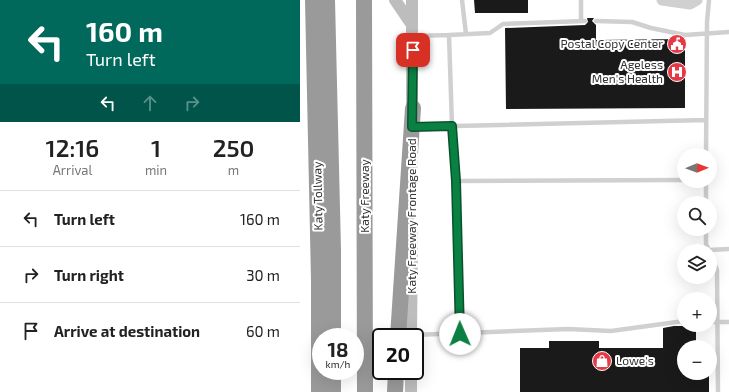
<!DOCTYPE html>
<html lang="en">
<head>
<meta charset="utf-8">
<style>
  :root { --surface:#fff; --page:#f2f2f2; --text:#222; --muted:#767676; --line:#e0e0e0 }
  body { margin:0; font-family:"Exo 2",sans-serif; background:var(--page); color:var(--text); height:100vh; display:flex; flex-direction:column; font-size:15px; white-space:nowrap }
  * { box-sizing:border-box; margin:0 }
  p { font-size:13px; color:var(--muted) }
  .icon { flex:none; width:22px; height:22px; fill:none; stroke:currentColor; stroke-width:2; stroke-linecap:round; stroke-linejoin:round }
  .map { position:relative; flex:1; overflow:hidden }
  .sheet { display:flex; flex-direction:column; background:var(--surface); width:300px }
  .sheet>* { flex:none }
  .guide { background:#00695c; color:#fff; overflow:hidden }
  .needle { width:26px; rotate:89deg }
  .controls { position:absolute; left:377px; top:148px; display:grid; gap:8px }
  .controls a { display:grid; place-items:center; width:40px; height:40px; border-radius:50%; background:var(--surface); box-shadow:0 4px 16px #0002; font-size:20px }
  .speed { position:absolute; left:12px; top:328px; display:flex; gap:8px; font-size:20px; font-weight:700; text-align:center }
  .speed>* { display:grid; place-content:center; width:52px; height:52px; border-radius:50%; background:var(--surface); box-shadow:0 4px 16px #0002; line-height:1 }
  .speed small { font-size:10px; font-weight:400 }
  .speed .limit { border:2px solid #111; border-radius:6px; background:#fff; color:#111 }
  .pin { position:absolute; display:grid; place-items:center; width:34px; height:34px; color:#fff; margin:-17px; border-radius:8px; box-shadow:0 2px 6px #0006 }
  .me { position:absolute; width:44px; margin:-22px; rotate:359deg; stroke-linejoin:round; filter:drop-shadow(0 0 3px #0008) }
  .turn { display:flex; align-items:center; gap:14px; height:84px; padding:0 20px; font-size:18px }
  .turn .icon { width:52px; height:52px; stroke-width:2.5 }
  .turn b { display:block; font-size:28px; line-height:34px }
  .lanes { display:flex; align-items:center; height:38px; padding:0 20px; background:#0003; justify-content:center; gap:20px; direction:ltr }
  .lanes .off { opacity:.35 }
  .eta { display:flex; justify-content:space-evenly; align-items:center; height:68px; text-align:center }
  .eta b { font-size:24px; font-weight:600; line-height:28px }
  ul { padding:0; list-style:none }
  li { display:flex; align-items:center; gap:12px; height:56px; padding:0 20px; border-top:1px solid var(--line) }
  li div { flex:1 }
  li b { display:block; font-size:15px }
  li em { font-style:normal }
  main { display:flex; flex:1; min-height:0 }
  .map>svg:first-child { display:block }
  .building { fill:#1a1a1a }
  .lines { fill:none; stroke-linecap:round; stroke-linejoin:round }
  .service { stroke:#d0d0d0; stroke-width:4.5 }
  .tertiary { stroke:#d0d0d0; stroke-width:11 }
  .secondary { stroke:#bdbdbd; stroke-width:12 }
  .motorway { stroke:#9a9a9a; stroke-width:16 }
  .route-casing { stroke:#07532c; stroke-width:10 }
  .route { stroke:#0b8043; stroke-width:7 }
  .labels { text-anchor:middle; stroke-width:4; stroke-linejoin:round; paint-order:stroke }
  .poi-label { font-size:12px; fill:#333; stroke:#fff; text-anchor:end }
  .street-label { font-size:12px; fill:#333; stroke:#fff }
</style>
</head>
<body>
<main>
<section class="sheet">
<div class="guide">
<div class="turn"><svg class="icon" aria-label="left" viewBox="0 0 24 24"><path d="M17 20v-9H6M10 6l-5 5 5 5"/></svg><div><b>160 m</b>Turn left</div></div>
<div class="lanes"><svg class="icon" aria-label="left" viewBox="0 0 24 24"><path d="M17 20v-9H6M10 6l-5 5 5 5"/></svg><svg class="icon off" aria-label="ahead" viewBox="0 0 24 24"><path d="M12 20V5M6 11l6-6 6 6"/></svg><svg class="icon off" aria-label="right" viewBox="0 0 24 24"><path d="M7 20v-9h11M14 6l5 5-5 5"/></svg></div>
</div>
<div class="eta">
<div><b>12:16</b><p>Arrival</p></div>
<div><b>1</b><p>min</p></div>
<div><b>250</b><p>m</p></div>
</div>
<ul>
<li><svg class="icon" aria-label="left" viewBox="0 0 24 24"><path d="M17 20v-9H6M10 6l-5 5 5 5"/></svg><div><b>Turn left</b></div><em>160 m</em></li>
<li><svg class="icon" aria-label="right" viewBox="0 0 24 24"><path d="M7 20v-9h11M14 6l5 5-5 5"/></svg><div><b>Turn right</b></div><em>30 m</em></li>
<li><svg class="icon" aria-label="arrive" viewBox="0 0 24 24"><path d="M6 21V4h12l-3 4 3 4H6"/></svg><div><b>Arrive at destination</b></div><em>60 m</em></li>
</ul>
</section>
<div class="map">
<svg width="429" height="392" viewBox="0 0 429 392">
  <rect width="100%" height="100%" fill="#fff"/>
  <!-- building -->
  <path class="building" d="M174 0H228V13H175Z
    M287 18H294L292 21 296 25V40L385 39V108L206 109 205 28 285 25 288 22Z
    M374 326H396V347H384V373H409V392H220V348H249V341H299V348H363V328Z"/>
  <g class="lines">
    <!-- service -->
    <path class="service" d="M162 0 166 34
      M281 20V0
      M296 21 332 22 351 28 385 35 429 32
      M149 35 190 33 203 24 285 21
      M113 36 149 35 152 126 156 181 160 334
      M114 127 406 120
      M406 155 407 22 409 0
      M156 181 384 180
      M406 181V203
      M406 229V244L409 251
      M409 250 429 249
      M410 253 417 270 418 392
      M410 322H429
      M113 335 268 329 311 331 384 321"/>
    <!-- tertiary -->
    <path class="tertiary" d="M362 0 390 4 397 0"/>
    <!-- secondary -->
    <path class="secondary" d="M95 0 112 25
      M112 0V117
      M111 337 112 233
      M111 392V371"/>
    <!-- motorway -->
    <path class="motorway" d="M13 0 19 280V392
      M27 0 33 250V337
      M64 0 65 392
      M98 337 113 108
      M33 392V371
      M95 392 96 371"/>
  </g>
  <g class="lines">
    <defs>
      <path id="route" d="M113 50 112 127 152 126 156 181 160 334"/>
    </defs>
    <!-- route casing -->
    <use href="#route" class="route-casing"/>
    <!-- route -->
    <use href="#route" class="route"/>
  </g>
  <!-- icons -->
  <defs>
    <symbol id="civic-disc" viewBox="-11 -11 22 22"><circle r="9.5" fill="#e63946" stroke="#fff"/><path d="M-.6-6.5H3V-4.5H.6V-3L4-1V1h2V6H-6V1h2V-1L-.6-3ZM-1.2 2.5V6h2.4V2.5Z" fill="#fff"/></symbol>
    <symbol id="hospital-disc" viewBox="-11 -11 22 22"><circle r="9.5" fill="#e63946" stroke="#fff"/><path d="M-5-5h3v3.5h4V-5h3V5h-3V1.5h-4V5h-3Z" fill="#fff"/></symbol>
    <symbol id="shop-disc" viewBox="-11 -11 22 22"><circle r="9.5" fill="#e63946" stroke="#fff"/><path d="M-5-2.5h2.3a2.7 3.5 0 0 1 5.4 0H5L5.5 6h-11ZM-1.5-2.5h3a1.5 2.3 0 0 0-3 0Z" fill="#fff"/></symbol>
  </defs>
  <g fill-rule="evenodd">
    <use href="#civic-disc" x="366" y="33" width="22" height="22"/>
    <use href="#hospital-disc" x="366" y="61" width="22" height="22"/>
    <use href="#shop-disc" x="291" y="350" width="22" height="22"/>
  </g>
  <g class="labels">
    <!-- poi labels -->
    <g class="poi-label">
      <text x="363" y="48">Postal Copy Center</text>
      <text x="363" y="69">Ageless<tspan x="363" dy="14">Men's Health</tspan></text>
      <text x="316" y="365" text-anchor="start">Lowe's</text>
    </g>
    <!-- street labels -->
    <g class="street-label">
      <text transform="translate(18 196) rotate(-91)" y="4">Katy Tollway</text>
      <text transform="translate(65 196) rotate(-90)" y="4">Katy Freeway</text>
      <text transform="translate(112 216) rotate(-90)" y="4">Katy Freeway Frontage Road</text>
    </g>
  </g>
</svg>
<div class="controls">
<a><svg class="needle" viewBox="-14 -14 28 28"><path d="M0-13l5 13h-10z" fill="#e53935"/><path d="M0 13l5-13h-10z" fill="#767676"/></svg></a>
<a><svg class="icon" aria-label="search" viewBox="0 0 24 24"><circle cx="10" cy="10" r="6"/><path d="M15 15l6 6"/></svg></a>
<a><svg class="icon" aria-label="layers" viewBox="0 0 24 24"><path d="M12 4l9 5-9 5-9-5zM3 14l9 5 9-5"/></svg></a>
<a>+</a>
<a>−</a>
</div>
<div class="speed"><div>18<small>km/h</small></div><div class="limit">20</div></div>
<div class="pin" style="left:113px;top:50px;background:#d93025"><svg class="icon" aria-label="arrive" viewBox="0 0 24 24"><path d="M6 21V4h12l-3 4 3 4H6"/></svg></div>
<svg class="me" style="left:160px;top:334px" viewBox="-20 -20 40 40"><circle r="19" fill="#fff"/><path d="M0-13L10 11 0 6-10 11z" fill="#0b8043"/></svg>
</div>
</main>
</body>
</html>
